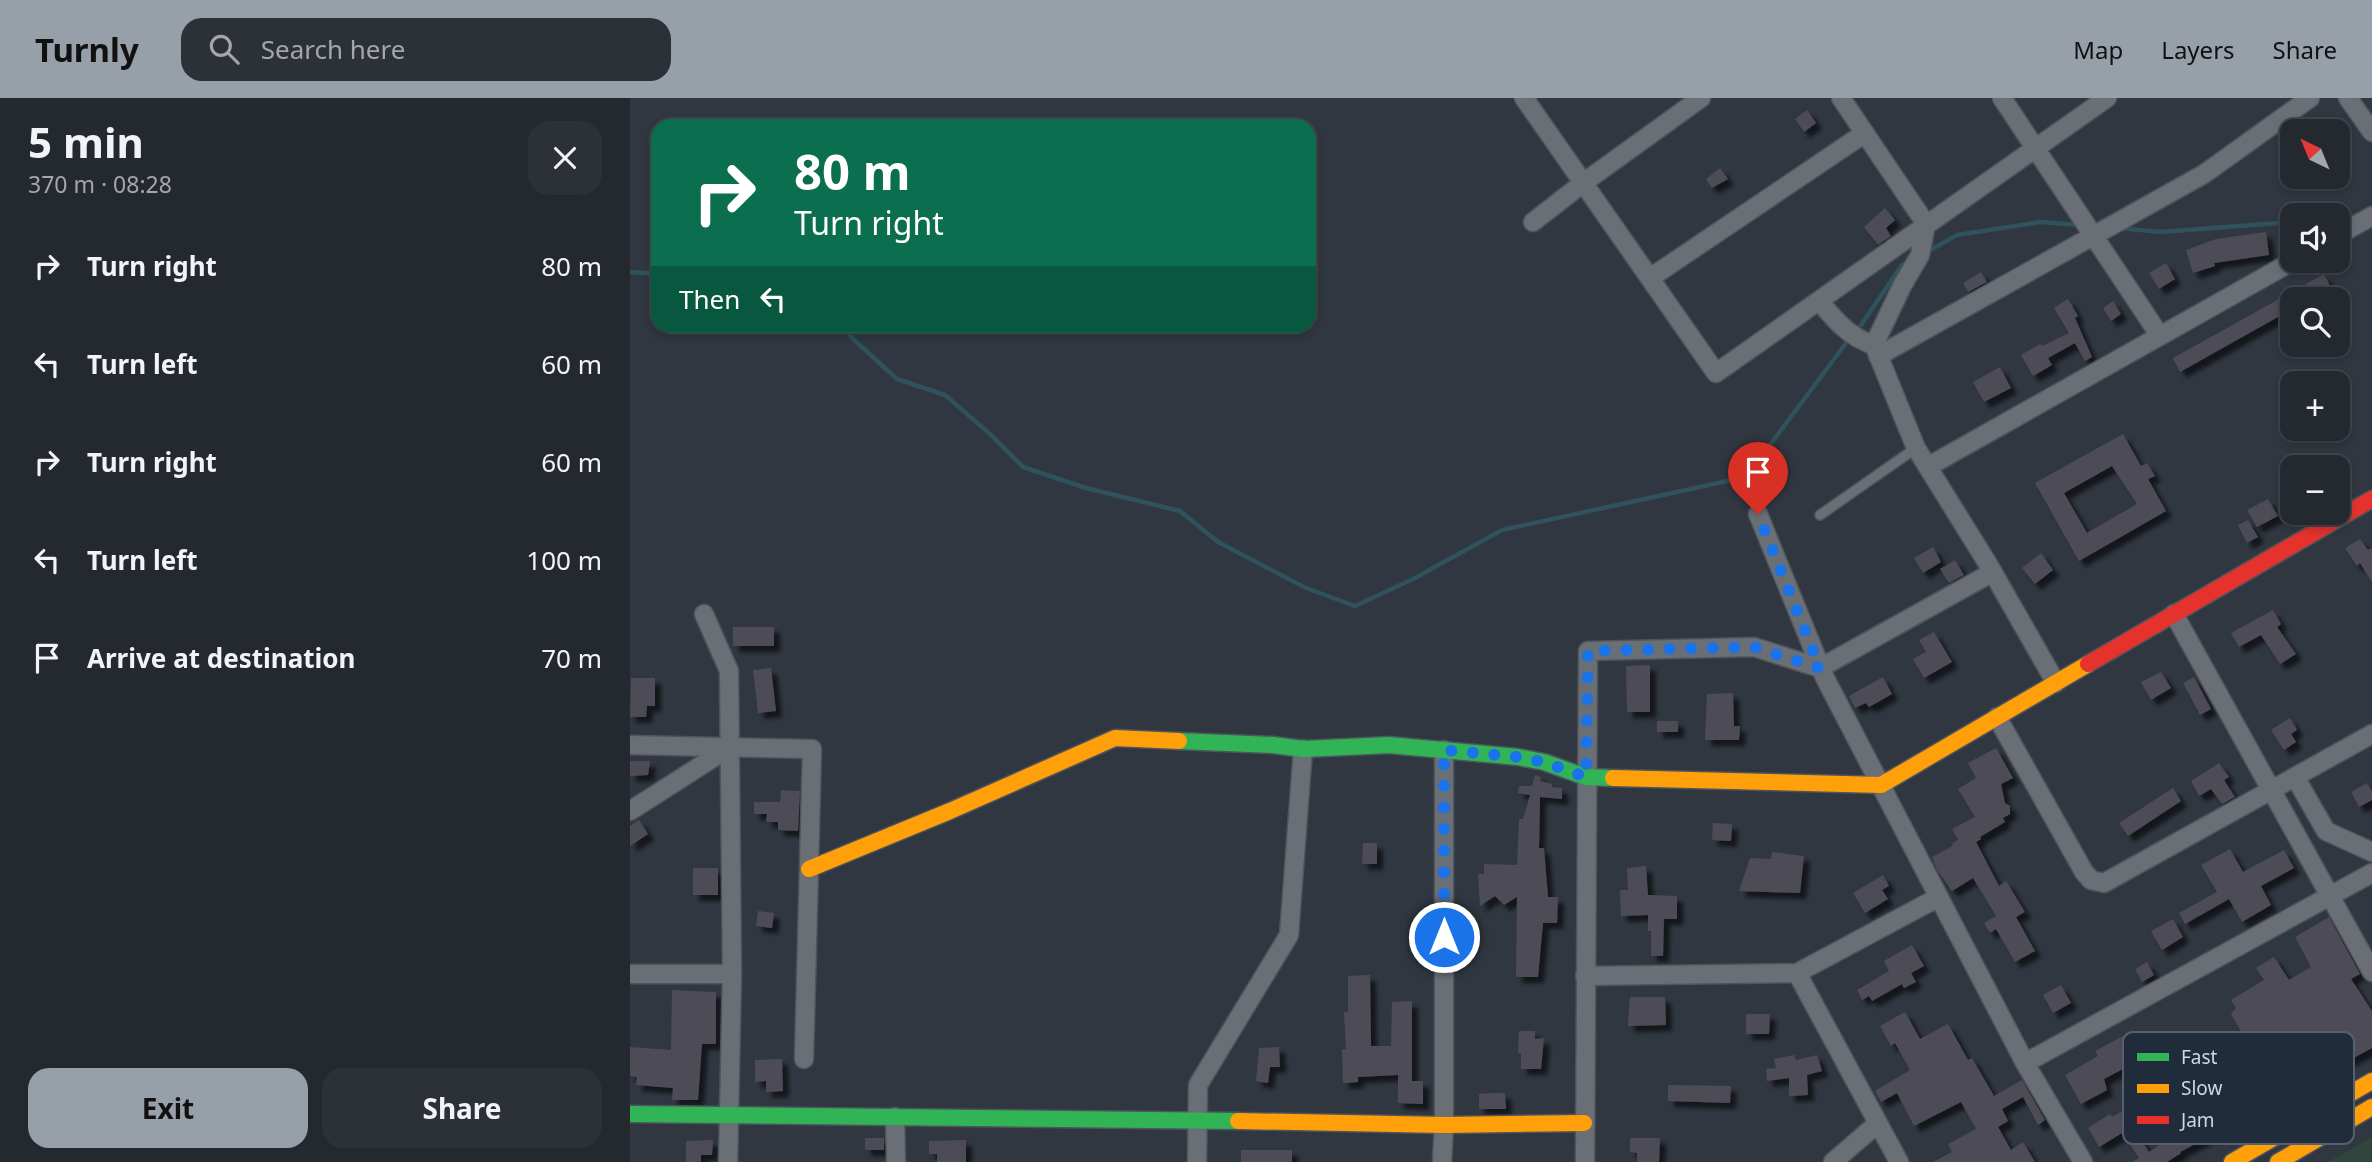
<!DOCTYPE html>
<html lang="en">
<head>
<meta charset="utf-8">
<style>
  :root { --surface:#242930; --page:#2c3138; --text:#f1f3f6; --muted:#a3a6ab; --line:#41454c; --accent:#979fa9 }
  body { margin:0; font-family:"Noto Sans",sans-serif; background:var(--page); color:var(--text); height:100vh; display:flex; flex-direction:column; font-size:26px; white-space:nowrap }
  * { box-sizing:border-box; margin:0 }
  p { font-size:23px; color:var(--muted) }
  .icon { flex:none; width:38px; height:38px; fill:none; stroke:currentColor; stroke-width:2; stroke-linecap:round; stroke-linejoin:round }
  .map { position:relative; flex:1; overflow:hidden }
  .side { display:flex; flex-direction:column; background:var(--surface); width:630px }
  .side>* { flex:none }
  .hud { position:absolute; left:21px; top:21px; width:665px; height:214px; border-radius:21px; box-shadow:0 4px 10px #0003,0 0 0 2px var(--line); background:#0b6e4f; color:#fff; overflow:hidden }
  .needle { width:46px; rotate:317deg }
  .buttons { position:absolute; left:1650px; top:21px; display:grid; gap:14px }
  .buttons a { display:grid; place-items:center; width:70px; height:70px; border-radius:14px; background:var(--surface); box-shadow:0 4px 10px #0003,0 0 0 2px var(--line); font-size:35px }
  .pin { position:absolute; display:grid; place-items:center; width:60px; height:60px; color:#fff; margin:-72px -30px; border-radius:50% 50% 50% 0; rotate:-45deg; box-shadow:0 0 7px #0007 }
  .pin .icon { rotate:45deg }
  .me { position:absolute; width:77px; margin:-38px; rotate:0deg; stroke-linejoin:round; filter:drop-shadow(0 0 5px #0008) }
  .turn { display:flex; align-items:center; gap:24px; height:147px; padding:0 28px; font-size:32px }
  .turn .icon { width:91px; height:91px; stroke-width:2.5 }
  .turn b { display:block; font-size:49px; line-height:60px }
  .then { display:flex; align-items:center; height:66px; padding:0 28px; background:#0003; gap:14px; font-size:26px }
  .round { display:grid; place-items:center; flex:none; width:74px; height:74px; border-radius:21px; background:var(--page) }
  .headline { display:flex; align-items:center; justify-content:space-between; height:119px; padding:0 28px }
  h1 { font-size:42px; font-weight:700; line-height:52px }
  .primary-button { display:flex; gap:14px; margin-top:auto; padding:14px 28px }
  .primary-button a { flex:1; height:80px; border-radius:21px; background:var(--accent); color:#111; font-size:28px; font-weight:700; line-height:80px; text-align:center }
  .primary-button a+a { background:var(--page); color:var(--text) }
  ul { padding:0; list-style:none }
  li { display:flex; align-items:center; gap:21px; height:98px; padding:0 28px }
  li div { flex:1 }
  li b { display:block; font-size:26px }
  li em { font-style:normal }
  header { display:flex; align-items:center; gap:42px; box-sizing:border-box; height:98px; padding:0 35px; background:var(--accent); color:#111 }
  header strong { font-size:33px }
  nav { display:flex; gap:38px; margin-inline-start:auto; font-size:24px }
  .search { width:490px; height:63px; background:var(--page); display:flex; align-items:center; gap:18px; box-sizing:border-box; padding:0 24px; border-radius:21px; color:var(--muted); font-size:26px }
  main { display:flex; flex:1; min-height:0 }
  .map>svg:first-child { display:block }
  .green { fill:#31453d }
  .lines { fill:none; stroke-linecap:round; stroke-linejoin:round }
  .stream { stroke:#2f525c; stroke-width:4.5 }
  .building { fill:#4e4c54; fill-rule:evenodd; filter:url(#shadow) }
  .lane-casing { stroke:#4d545b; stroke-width:12 }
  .street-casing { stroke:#4d545b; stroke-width:21 }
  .fast-casing { stroke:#4d545b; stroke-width:19 }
  .slow-casing { stroke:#4d545b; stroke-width:19 }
  .jam-casing { stroke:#4d545b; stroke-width:19 }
  .lane { stroke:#6a6f76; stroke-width:9 }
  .street { stroke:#6a6f76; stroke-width:18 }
  .fast { stroke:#30b455; stroke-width:16 }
  .slow { stroke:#ff9f0a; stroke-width:16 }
  .jam { stroke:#e5322d; stroke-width:16 }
  .route { stroke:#1a73e8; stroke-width:12; stroke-dasharray:0 21.6 }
  .key { fill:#202c3c; stroke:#555f6e; stroke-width:2 }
  .key-label { font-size:19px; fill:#cfd7e2 }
</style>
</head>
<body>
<header>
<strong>Turnly</strong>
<div class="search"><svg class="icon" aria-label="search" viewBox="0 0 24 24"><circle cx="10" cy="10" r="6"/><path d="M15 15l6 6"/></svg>Search here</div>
<nav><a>Map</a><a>Layers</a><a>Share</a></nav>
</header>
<main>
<section class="side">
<div class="headline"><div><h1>5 min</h1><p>370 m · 08:28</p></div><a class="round"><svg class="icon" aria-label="close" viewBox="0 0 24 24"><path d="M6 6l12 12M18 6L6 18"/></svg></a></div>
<ul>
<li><svg class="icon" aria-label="right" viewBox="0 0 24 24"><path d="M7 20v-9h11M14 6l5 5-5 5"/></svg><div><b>Turn right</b></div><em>80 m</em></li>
<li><svg class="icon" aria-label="left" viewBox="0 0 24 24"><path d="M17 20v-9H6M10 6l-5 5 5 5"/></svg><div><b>Turn left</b></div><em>60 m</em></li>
<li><svg class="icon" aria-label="right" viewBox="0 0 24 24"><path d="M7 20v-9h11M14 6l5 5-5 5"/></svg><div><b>Turn right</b></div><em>60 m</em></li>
<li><svg class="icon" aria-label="left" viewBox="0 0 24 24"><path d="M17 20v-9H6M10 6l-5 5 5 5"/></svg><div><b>Turn left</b></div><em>100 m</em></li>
<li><svg class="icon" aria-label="arrive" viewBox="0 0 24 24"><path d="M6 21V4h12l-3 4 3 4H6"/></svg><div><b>Arrive at destination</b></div><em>70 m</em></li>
</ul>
<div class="primary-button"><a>Exit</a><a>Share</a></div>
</section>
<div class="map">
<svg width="1742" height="1064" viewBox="0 0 1742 1064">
  <defs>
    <filter id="shadow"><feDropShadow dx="6" dy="6" stdDeviation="2" flood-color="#0009"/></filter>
  </defs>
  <rect width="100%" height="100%" fill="#303740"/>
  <!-- green -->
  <path class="green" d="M1742 1039V1064H1698Z"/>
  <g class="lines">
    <!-- stream -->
    <path class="stream" d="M1708 120 1727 119
      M1489 130 1531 134 1662 124
      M1295 155 1327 137 1410 124 1449 127
      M0 174 28 176
      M1231 227 1272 167 1278 164
      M73 228 74 234 105 228
      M216 228 222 240 267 281 315 297 359 335 393 369 456 390 550 413 588 444 676 490 725 508 785 480 872 432 1102 382 1131 359 1216 245"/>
  </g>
  <!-- building -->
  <path class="building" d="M1177 12 1186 25 1174 34 1165 21Z
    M1090 70 1098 81 1082 90 1076 81Z
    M1255 110 1265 122 1256 130 1261 138 1248 147 1234 129Z
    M1636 134 1639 157 1584 165 1585 168 1563 175 1556 152 1586 141Z
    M1536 165 1545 181 1529 191 1519 175Z
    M1351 174 1357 184 1338 194 1333 185Z
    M1694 176 1701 190 1680 201H1662V211L1550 274 1543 260Z
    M1438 201 1448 218 1445 220 1462 259 1455 263 1445 245 1418 260 1422 267 1403 278 1391 257 1410 246 1412 248 1439 235 1424 210Z
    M1483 203 1491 216 1481 223 1473 210Z
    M1370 269 1381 290 1354 304 1343 284Z
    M1493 336 1511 368 1517 365 1525 378 1518 381 1536 413 1449 463 1405 385ZM1482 368 1507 406 1457 435 1434 395Z
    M1638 401 1648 418 1627 429 1617 412Z
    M1618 422 1628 439 1617 445 1608 427Z
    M1730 441 1738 452 1742 450V484L1730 465 1727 468 1715 450Z
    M1303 449 1311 464 1293 475 1284 460Z
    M1411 455 1423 472 1405 486 1392 470Z
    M1325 462 1334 477 1319 485 1310 471Z
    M1643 512 1651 526 1647 529 1666 556 1650 566 1631 537 1609 549 1601 535Z
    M103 529H144V548H103Z
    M1304 534 1322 564 1294 580 1283 561 1296 554 1289 542Z
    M1020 567V614H997L996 568Z
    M141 570 146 613 128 615 123 572Z
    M1531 574 1541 590 1521 602 1511 584Z
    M1253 579 1262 596 1239 609 1236 605 1225 610 1219 598Z
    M1564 579 1581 611 1570 617 1553 585Z
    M1 580H25V608H17L16 619H0Z
    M1103 595 1104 628H1110L1109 642H1075L1077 596Z
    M1660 620 1667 632 1661 636 1666 644 1654 652 1641 632Z
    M1027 623H1048V634H1027Z
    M1366 650 1383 680 1371 686 1375 705 1380 708V716L1373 720 1375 724 1350 739 1351 741 1346 744 1369 788 1376 783 1395 814 1386 819 1405 853 1385 864 1366 831 1360 835 1354 825 1366 818 1343 780 1322 793 1307 772 1302 759 1323 748 1322 746 1328 742 1322 731 1345 719 1328 691 1346 680 1338 665Z
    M0 663H20L18 677 0 678Z
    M1589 665 1599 679 1594 682 1605 699 1592 706 1581 691 1569 698 1561 683Z
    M905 677 911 679 910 683 922 686V689L932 690V701L910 699 909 750H914L918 799H928L927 825H913L908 879H886L887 799 874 807 865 798 850 808 848 776H854V766L887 767 889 721H893L900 697 888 695 889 688H902Z
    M1737 685 1742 693V702L1729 709 1721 694Z
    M1543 690 1551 703 1498 738 1489 725Z
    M151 692 170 693 168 733 148 732V724H136L137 716H124V704H150Z
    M9 722 18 736 0 748V728Z
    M1083 725 1102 726 1101 743 1082 742Z
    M733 745H747V766H732Z
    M1600 751 1613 774 1654 752 1664 770 1631 788 1641 807 1612 824 1599 801 1555 826 1549 815 1587 794 1571 767Z
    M1142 754 1174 758 1170 795 1109 793 1120 760 1141 761Z
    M1016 768 1018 797 1047 798V821H1034L1033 858H1021V833H1018V817L991 818 990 792H998L997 770Z
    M63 770H88V797H63Z
    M1253 777 1259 788 1252 792 1258 801 1235 815 1223 795Z
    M128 813 144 815 142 830 126 828Z
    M1699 819 1730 876 1721 881 1742 913V950L1703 971 1709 983 1694 992 1674 956 1643 974 1639 967 1631 968 1601 916 1606 910 1601 902 1634 882 1626 870 1644 859 1659 882 1681 869 1665 839Z
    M1543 821 1553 839 1532 852 1521 833Z
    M1282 847 1294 868 1281 875 1286 884 1274 890 1272 886 1242 903 1239 898 1232 902 1227 892 1259 873 1254 863Z
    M1517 864 1524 877 1512 884 1505 871Z
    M740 877 741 948H761L762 904 782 903V983H793V1006L768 1005V977L728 979V984L713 985 712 951H716L714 914H718V878Z
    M1431 887 1441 905 1423 915 1413 897Z
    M42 892 86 894V946H72L68 1002H42L43 990 6 987 7 979 0 978V949L41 952Z
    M1000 899H1035L1036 927 998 928Z
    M1275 914 1290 941 1318 926 1338 962 1342 960 1364 998 1392 982 1415 1022 1408 1027 1393 999 1372 1011 1378 1023 1368 1029 1381 1052 1393 1044 1405 1064H1303L1322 1054 1318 1046 1346 1031 1331 1004 1284 1028 1267 995 1251 1004 1245 993 1280 972 1265 945 1261 948 1250 928Z
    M1116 916H1140L1139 936H1116Z
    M889 933H905V941L914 940 911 971H891V955H888Z
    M1497 936 1510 962 1474 981 1477 992 1451 1006 1435 977 1468 958 1465 953Z
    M649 949 650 969H640L638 985 626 983 629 950Z
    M1164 957 1166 962 1187 957 1192 973 1177 977 1178 997 1159 998V980L1137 983 1136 971 1146 970 1144 961Z
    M152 961 153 993 136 994V983L125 984V962Z
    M1543 984 1556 999 1560 997 1569 1014 1593 1002 1605 1025 1550 1054 1551 1055 1537 1064H1502L1509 1060 1492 1035 1469 1049 1458 1030 1480 1016 1482 1019 1529 992 1531 995ZM1535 1010 1549 1035 1519 1054 1503 1029Z
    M1038 987 1101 988 1100 1005 1038 1003Z
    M862 995H875L876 1011H849V996Z
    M235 1040H254V1052H235Z
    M1000 1040H1030L1029 1064H1007V1055L1000 1054Z
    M83 1042 82 1057H71V1064H56V1043Z
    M336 1042V1064H307V1056H299V1043Z
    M611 1052H662V1064H611Z"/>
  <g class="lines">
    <defs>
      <path id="lane" d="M1190 417 1286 350"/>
      <path id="street" d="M894 0 1086 275 1477 0
        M1211 0 1296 126 1290 157 1272 188 1244 247 1286 350 1358 466 1426 585
        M1372 0 1530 238
        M1718 0 1742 34
        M903 124 953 85 1071 0
        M1708 137 1742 118
        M1020 180 1235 35
        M1189 203C1205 222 1220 240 1244 247
        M1248 258 1574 76 1680 0
        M1299 368 1663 163
        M1128 416 1195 580 1395 965 1453 1064
        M74 516 99 573 102 876 98 1064
        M1544 516 1742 874
        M1367 619 1454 774 1461 782 1474 785 1742 636
        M0 647 182 651 174 961
        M1665 679 1696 733 1742 754
        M0 713 100 649
        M1167 875 1309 799
        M0 876H102
        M955 878 1167 875 1269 1064
        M1395 965 1742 775
        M265 1019 266 1064
        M567 1064 568 987 659 837 673 651
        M812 1064 814 1027V652
        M955 1064 958 553 1124 549 1190 570 1363 474
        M1203 1064 1248 1025"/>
      <path id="fast" d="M549 643 643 647 673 651 759 647 888 659 914 664 956 679 983 680
        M0 1016 608 1023"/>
      <path id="slow" d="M983 680 1251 687 1458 566
        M179 771 320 713 485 640 549 643
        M608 1023 814 1027 954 1025
        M1602 1064 1742 983
        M1648 1064 1742 1009"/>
      <path id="jam" d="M1458 566 1742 401"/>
    </defs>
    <!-- lane casing -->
    <use href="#lane" class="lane-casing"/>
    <!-- street casing -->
    <use href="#street" class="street-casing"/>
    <!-- fast casing -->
    <use href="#fast" class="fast-casing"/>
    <!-- slow casing -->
    <use href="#slow" class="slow-casing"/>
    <!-- jam casing -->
    <use href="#jam" class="jam-casing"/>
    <!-- lane -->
    <use href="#lane" class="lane"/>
    <!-- street -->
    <use href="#street" class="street"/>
    <!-- fast -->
    <use href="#fast" class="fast"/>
    <!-- slow -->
    <use href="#slow" class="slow"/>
    <!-- jam -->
    <use href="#jam" class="jam"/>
  </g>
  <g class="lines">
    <!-- route -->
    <path class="route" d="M814 839V652L888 659 914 664 956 679 958 553 1124 549 1190 570 1128 416"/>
  </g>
  <!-- legend -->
  <rect x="1493" y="934" width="231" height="112" rx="10" class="key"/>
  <rect x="1507" y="955" width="32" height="8" fill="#30b455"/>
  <rect x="1507" y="986" width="32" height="9" fill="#ff9f0a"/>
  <rect x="1507" y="1018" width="32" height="8" fill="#e5322d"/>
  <g class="key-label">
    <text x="1551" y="966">Fast</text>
    <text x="1551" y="997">Slow</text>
    <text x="1551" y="1029">Jam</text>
  </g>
</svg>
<div class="buttons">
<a><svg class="needle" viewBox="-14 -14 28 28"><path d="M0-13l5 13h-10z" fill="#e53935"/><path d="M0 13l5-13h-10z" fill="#a3a6ab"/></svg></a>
<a><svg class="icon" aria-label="sound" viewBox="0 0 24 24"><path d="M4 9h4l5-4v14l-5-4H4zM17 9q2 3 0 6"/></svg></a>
<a><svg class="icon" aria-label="search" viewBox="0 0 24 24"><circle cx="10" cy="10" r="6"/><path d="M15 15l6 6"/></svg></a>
<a>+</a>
<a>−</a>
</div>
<div class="pin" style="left:1128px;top:416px;background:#d93025"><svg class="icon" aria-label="arrive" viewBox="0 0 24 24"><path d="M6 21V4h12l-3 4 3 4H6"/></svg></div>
<svg class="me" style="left:814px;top:839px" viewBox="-20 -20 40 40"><circle r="17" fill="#1a73e8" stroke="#fff" stroke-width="3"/><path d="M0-11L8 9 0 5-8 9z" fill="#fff"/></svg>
<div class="hud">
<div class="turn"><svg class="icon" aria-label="right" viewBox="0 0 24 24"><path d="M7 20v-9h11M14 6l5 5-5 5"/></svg><div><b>80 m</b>Turn right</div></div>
<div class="then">Then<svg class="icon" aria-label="left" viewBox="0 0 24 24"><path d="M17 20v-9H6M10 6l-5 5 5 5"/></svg></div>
</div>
</div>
</main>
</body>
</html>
